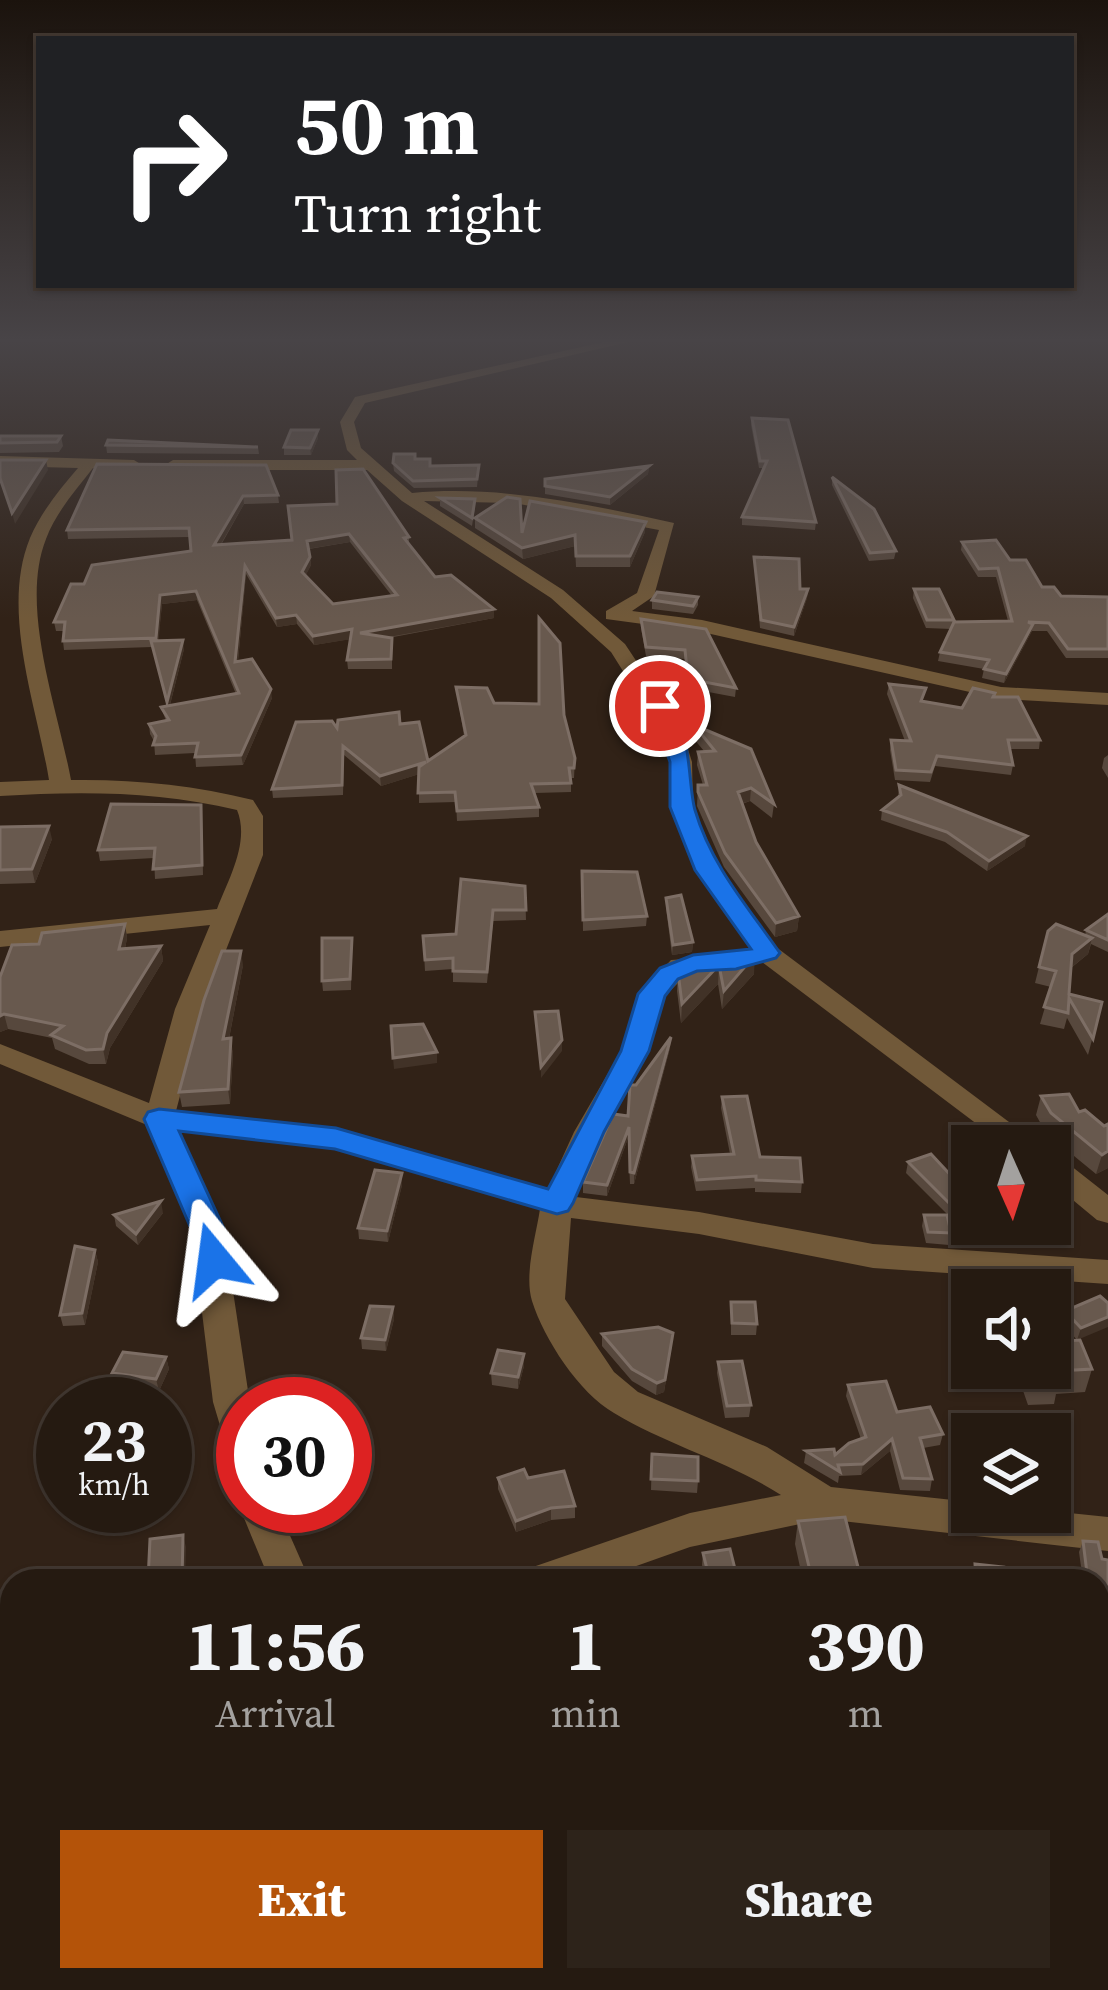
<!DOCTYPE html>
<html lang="en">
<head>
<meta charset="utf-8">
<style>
  :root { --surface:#251a11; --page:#2d231a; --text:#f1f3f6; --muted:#a3a19f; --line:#423831; --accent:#b45309 }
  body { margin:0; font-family:"Source Serif 4",serif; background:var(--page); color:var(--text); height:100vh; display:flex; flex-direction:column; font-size:45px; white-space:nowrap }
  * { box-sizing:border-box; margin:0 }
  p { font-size:39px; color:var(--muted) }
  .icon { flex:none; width:66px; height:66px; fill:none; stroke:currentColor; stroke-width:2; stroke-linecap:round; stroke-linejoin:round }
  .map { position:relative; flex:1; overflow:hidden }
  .drawer { position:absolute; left:0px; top:1569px; width:1110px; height:423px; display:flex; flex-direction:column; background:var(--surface); border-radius:36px 36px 0 0; box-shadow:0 3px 9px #0004,0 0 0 3px var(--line) }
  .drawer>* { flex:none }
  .guide { position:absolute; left:36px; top:36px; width:1038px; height:252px; border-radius:0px; box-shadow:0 3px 9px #0004,0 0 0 3px var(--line); background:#202124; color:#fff; overflow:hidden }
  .needle { width:78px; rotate:177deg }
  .fabs { position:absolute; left:951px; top:1125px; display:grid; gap:24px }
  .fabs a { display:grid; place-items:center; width:120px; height:120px; border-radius:0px; background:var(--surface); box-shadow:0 3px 9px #0004,0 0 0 3px var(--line); font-size:60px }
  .speed { position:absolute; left:36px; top:1377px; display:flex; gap:24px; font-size:60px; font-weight:700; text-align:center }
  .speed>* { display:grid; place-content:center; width:156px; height:156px; border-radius:50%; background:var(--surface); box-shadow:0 3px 9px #0004,0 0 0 3px var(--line); line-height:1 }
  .speed small { font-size:30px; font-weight:400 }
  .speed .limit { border:18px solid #d22; background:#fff; color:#111 }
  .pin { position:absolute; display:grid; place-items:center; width:102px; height:102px; color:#fff; margin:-51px; border:6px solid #fff; border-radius:50%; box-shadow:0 3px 12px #0007 }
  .me { position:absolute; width:132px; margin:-66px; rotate:344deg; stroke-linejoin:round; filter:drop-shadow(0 0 9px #0008) }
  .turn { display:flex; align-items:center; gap:42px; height:252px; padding:0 60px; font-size:54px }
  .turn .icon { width:156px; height:156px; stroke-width:2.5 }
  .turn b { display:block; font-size:84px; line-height:102px }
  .eta { display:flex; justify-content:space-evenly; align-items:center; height:204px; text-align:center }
  .eta b { font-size:72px; font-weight:800; line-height:84px }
  .cta { display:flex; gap:24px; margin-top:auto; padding:24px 60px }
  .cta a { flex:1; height:138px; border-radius:0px; background:var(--accent); color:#fff; font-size:48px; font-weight:800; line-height:138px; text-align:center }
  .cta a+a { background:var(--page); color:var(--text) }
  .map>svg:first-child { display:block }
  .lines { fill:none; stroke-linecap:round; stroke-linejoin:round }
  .minor { fill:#715939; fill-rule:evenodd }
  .wall { fill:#57483d; fill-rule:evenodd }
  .shaded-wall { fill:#413227 }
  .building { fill:#68594e; stroke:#7d6e65; stroke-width:3; fill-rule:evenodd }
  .route { fill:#1a73e8; stroke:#114b97; stroke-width:3 }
</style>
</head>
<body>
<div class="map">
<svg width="1108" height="1990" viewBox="0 0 1108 1990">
  <rect width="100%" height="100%" fill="#312217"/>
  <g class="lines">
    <!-- minor -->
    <path class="minor" d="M613 340H637L365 403 354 422 361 448 412 493C500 485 588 504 674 523L654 596 632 611 702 620 1001 687 1108 693V705L1001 699 702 632 606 619V611L637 593 659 530 514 503 424 501 563 590 625 644 682 730 692 762 693 807 720 869 776 947 1041 1146H1006L758 959 696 870 671 807 670 762 660 730 611 652 551 598 402 501 367 470H173L165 465 173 460H357L347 450 340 422 355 397Z
      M0 456 134 460 142 465 134 470 93 468C76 490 56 512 46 539 19 607 58 709 71 780 133 779 193 785 253 800L263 816V855L203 1009 176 1111 336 1129 548 1189 574 1132 621 1051 639 994 671 960 727 956 731 962 727 968 688 973 665 996 649 1051 604 1132 576 1197 699 1212 873 1244 1108 1260V1284L873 1268 699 1234 571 1218 565 1299 614 1372 638 1392 767 1447 831 1487 972 1502V1512L1050 1511 1108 1517V1551L824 1519 690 1547 594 1581H524L530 1568 690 1513 781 1495C728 1461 667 1445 614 1413 579 1393 544 1339 532 1301 524 1274 536 1236 540 1209L335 1149 179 1131 224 1231 250 1404H243V1463L230 1459 213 1402 192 1231 147 1125 0 1064V1044L149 1103 175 1009 210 925 0 947V931L217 909C229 878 250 842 237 810 159 791 80 791 0 796V782L49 780C37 706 0 611 30 538 41 512 60 489 78 468L0 466Z
      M1050 1154 1061 1158 1108 1195V1223L1097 1220 1050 1181Z
      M243 1497V1506H277L310 1581H270L239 1506Z
      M1098 1740 1108 1744V1788L1098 1784Z
      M12 1783V1831L0 1836V1788Z"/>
  </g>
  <!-- wall -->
  <path class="wall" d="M752 418 816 522 815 530 742 525V517L763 468H759L751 425Z
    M0 436H61L63 446 59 452 0 453Z
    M318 438 311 455H284V447Z
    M106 445 258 447 259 454 107 453Z
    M393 463 430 466 479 465 477 487 414 488 394 471Z
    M97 464 278 495 279 503 244 504 221 545 292 540 288 506 409 537V544L435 577 494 618 388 638H392V669H348L347 660 350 639 314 645 297 624 277 627 246 574 238 661 272 698 243 765 196 767 195 753 155 755 154 741 150 734 149 724 166 721 161 707 167 706 152 647 64 650 63 641 64 631H56L54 622 84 584 191 551 189 537 68 539 67 530ZM350 542 392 596 333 604 305 576 311 565 309 549ZM197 600 236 694 170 705 184 649 158 641 162 604Z
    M649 466 648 474 610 505 545 494V479Z
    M832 477 896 551 894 559 869 561 832 485Z
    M440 498 475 507 472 526 440 506Z
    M475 518 522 533 645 532 630 567H576L575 546 523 559 475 528Z
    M962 542 1010 560 1042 587 1061 596 1108 597V658H1066L1047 631H1032L1004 683 982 678 984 669 938 661 940 652 951 629 926 628 913 598 914 589 954 620V623L1008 621 996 577H978L961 550Z
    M754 557 800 589H808L807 598 794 636 760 628Z
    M698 597V605L693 614 652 609V600Z
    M641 619 736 688 735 697 687 688 685 659 646 656 641 628Z
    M889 684 923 701 962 708 995 693 994 697 1040 740 1039 749H1010L1013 765 1011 775 935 766 930 782 895 780 890 750 891 740 905 741 887 694Z
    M456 687 494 703 564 715 575 758 574 778H571V792L535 793 539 807V817L457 821 456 802 419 803V774L381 786 344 755 343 795 273 798 272 789 337 728 400 724 428 761 464 736Z
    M694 725 774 804 772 818 750 801 742 804 756 842 799 916 797 931 775 937 724 867 697 806 698 785H703L697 765 698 752 704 751 693 738Z
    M1108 755V778L1102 768 1104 758Z
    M899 785 1025 846 987 871 945 842 881 820 882 810 898 797Z
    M202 815 203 875 155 879 154 858 100 861 98 850Z
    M0 827 52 839 35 883 0 884Z
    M582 871 647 916 646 926 583 931Z
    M525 886 526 920 493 921 487 983 453 982V969L425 971 423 936 456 934Z
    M666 898 693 942 692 952 672 955 666 908Z
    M1108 914V952L1091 944 1088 954 1071 968 1069 994 1102 1002 1088 1055 1067 1018 1064 1029 1040 1024 1051 987 1035 983 1048 931 1085 936 1086 930Z
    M125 924 127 938 125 949 161 946 163 961 110 1048 106 1064H89L55 1049 52 1038 8 1029 0 1032V977L39 944Z
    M352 938 351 990 323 991 322 981Z
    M691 959 754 974 722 1009 718 984 681 1023 677 991 678 972Z
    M243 965 229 1039 233 1053 230 1104 182 1107 179 1092Z
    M671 1037 670 1048 634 1184H630L628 1138 607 1196 583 1193V1182L628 1116 636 1085Z
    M1041 1096 1079 1112 1104 1126 1108 1124V1168L1096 1174 1046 1133 1036 1115Z
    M722 1097 760 1157 802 1182 801 1193 755 1192V1188L696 1191 691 1167 692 1156 730 1154 721 1108Z
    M908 1162 972 1190 960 1227 906 1173Z
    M402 1173V1185L388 1242 359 1239 358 1228Z
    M163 1213 138 1245 116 1226 114 1215Z
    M924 1215 951 1233 949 1245 926 1243 922 1226Z
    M95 1250 98 1262 85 1325 63 1326 60 1315Z
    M1100 1296 1077 1340 1062 1323 1065 1311Z
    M731 1302 757 1324 756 1335H731Z
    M393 1307 394 1319 386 1351 362 1349 361 1338Z
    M602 1334 672 1345 664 1392 656 1395 632 1381 602 1346Z
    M524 1354V1366L518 1389 492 1385 491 1373Z
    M166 1357 169 1369 159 1391 115 1385 112 1373Z
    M718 1362 751 1405 749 1417 725 1418 717 1373Z
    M1024 1368H1050L1092 1369 1085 1392 1056 1394 1054 1404 1028 1405 1020 1382Z
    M848 1385 897 1412 943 1434 940 1445 923 1448 932 1479 930 1491 900 1490 890 1451 861 1475 839 1476 838 1483 804 1463 806 1451 835 1455 861 1439 846 1396Z
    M652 1454 698 1481 697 1493 651 1490Z
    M498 1478H528L575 1506V1518L551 1520 516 1532 498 1489Z
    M798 1521 859 1571 857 1581H803L795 1544Z
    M1083 1541 1102 1559 1108 1560V1664H1098V1581H1083L1079 1552Z
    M703 1553 737 1577V1581H706L702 1565Z
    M0 1610H12V1648H0Z
    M765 1980H844L842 1990H804L794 1986 793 1990H776L764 1986Z"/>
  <!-- shaded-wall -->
  <path class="shaded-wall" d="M318 430V438L311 455 310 448Z
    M46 460 48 470 15 524 12 513Z
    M649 466 648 474 610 505V497Z
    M243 496 244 504 215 554 214 545Z
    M646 522 645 532 630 567V556Z
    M349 534 350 542 307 549V541Z
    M575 535V546L523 559 522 548Z
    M310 557 311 565 303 581 302 572Z
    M245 566 246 574 237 671 235 662Z
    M808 589 807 598 794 636V627Z
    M196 591 197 600 162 604 158 647 156 638 160 595Z
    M494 609V618L361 642 360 633Z
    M296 615 297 624 277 627 276 618Z
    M1033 624 1031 633 1004 683 1006 674Z
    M352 629V639L314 645 313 636Z
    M183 640 184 649 168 712 167 702Z
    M271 689 272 698 243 765 241 755Z
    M426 762V772L381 786 380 776Z
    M751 788 750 801 737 805 738 792Z
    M49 826 52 839 35 883 32 869Z
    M1027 836 1025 846 987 871 989 861Z
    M799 916 797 931 775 937 776 923Z
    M125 924 127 938 122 964 119 949Z
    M1092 938 1088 954 1068 970 1072 954Z
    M693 942 692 952 672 955 673 945Z
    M161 946 163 961 110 1048 106 1064 103 1049 107 1033Z
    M241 951 243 965 226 1054 223 1039Z
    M755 955 754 974 722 1009 724 991Z
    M719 965 718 984 681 1023 682 1004Z
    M4 1014 8 1029 0 1032V1016Z
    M671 1037 670 1048 634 1184V1173Z
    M231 1038 233 1053 230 1104 228 1089Z
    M562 1040V1051L541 1078V1067Z
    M437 1052V1063L394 1069 393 1058Z
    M629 1127 628 1138 607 1196V1185Z
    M1108 1151V1168L1096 1174 1102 1155Z
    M402 1173V1185L388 1242 387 1231Z
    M161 1201 163 1213 138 1245 136 1234Z
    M972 1204V1212L960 1227 962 1216Z
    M95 1250 98 1262 85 1325 82 1313Z
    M393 1307 394 1319 386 1351 385 1340Z
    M1108 1317V1327L1077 1340 1081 1328Z
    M673 1333 664 1392 656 1395 657 1383Z
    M524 1354V1366L518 1389V1377Z
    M166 1357 169 1369 159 1391 156 1379Z
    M892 1439 890 1451 861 1475 863 1464Z
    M551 1508V1520L516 1532V1521Z
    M183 1535 186 1547 185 1581H182Z
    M12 1727V1739L1 1743 0 1730Z"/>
  <!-- building -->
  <path class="building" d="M752 418 788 420 816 522 742 517 767 461H760Z
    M291 430H318L310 448 284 447Z
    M0 436H61L57 442 0 443Z
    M108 440 258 447 106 445Z
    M394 454H415V459H430V466L479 465 477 479 413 481 393 463Z
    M0 460H46L12 513 0 478Z
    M97 464 266 465 278 495 243 496 214 545 292 540 288 506 337 504 336 470 363 469 409 537 404 538 435 577 451 575 494 609 360 633 392 638 391 659 347 660 352 629 313 636 296 615 276 618 245 566 235 662 252 659 271 689 241 755 195 757 198 743 153 745 156 736 149 724 169 720 161 707 239 693 196 591 160 595 156 638 63 641 65 622H54L71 584H84L92 565 191 551 189 528 67 530ZM349 534 397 595 333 604 302 572 310 557 307 541Z
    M649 466 610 497 545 486V479Z
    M832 477 874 509 896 551 870 553Z
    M507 497 520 499 522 533 530 501 646 522 630 556H576L575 535 522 548 475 518Z
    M440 498 475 499 472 518Z
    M996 540 1010 560H1026L1042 587H1054L1061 596 1108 597V649H1068L1049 623 1028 622 1033 624 1006 674 984 669 989 660 940 652 954 622 1012 621 998 568 979 569 962 542Z
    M754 557 799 559 800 589H808L794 627 761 620Z
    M914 589H939L954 620H927Z
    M657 592 698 597 693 606 652 600Z
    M539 618 560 643 564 715 575 758 574 768H569L571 783 531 784 539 807 457 811 455 792 418 793 419 767 426 762 380 776 343 746 342 785 272 789 296 722 332 721 337 728 338 720 399 712 400 724 419 722 428 761 466 735 456 687 487 688 494 703 539 704Z
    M641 619 706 629 736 688 688 679 685 650 646 647Z
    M183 640 167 702 151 641Z
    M889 684 926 688 921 701 962 708 973 688 995 693 993 697H1018L1040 740H1008L1013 765 937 756 931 772 896 770 891 740 911 741Z
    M694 725 751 749 774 804 751 788 738 792 756 842 799 916 776 923 725 853 698 792V785H707L698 752 715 751Z
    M899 785 1027 836 989 861 947 832 882 810 901 795Z
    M111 804 201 805 202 865 153 869 155 848 98 850Z
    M49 826 32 869 0 870V827Z
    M582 871 637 872 647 916 583 920Z
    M461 879 525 886 526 910H493L487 972 453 971V958L425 960 423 936 456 934Z
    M681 895 693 942 673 945 666 898Z
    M1108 914V940L1086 930Z
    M125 924 119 949 161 946 107 1033 103 1049 86 1050 51 1035 63 1026 4 1014 0 1016V977L12 945 39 944 42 933Z
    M1056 924 1092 938 1072 954 1069 994 1102 1002 1093 1039 1069 998 1068 1013 1044 1007 1056 971 1039 967 1048 931Z
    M322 938H352L350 979 322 981Z
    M222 951H241L223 1039 231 1038 228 1089 179 1092 204 1000Z
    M755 955 724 991 719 965 682 1004 678 972 691 959Z
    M558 1011 562 1040 541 1067 535 1012Z
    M423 1024 437 1052 393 1058 391 1026Z
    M671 1037 634 1173 630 1172 629 1127 607 1185 583 1182 613 1114 628 1116 630 1085H636Z
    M1069 1094 1079 1112 1085 1110 1104 1126 1108 1124V1151L1102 1155 1051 1113 1041 1096Z
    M747 1096 760 1157 800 1158 802 1182 756 1180V1176L697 1180 692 1156 734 1154 722 1097Z
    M931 1154 957 1182 972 1190V1204L962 1216 908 1162Z
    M375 1170 402 1173 387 1231 358 1228Z
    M161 1201 136 1234 114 1215Z
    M924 1215H947L951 1233 928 1232Z
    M75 1246 95 1250 82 1313 60 1315Z
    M1100 1296 1108 1303V1317L1081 1328 1065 1311Z
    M731 1302H755L757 1324 732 1323Z
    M370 1306 393 1307 385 1340 361 1338Z
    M658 1327 673 1333 665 1380 657 1383 632 1369 602 1334Z
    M1080 1340 1092 1369 1057 1371 1060 1380 1035 1381 1030 1368H1050V1342Z
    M498 1350 524 1354 518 1377 491 1373Z
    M123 1352 166 1357 156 1379 112 1373Z
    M742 1361 751 1405 727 1406 718 1362Z
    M886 1381 897 1412 930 1407 943 1434 920 1438 932 1479 903 1478 892 1439 863 1464 838 1465 840 1472 806 1451 834 1449 835 1455 849 1443 866 1437 848 1385Z
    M310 1399H342L341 1404H309Z
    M652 1454 698 1457V1481L651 1479Z
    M524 1469 528 1478 564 1471 575 1506 551 1508 516 1521 498 1478Z
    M845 1517 859 1571 811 1575 798 1521Z
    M183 1535 182 1581H148L150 1539Z
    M1083 1541 1098 1542 1102 1559 1108 1560V1653L1098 1652V1581H1088Z
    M730 1549 737 1577 710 1581 703 1553Z
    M975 1564 1004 1567 1005 1581H976Z
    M0 1610H12L11 1637H0Z
    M12 1700V1727L0 1730V1704Z
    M633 1980H673L672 1990H631Z
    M808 1980H844L842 1990H836Z"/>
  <!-- sky -->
  <linearGradient id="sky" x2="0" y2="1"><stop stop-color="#1b130d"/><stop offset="0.55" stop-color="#484447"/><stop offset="1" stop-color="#484447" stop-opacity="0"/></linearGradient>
  <rect width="1108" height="619" fill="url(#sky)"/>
  <!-- route -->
  <path class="route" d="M660 700C693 713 687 783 695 810 711 865 748 907 780 953L776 958 736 969 697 971 678 979 665 996 649 1051 604 1132 573 1203 568 1211 557 1214 335 1149 179 1131 225 1231 231 1260 226 1269H202L192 1231 144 1119 148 1112 159 1109 336 1128 548 1189 621 1051 638 994 660 968 693 955 751 949 695 870 670 807V762L650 706Z"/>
</svg>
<div class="fabs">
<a><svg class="needle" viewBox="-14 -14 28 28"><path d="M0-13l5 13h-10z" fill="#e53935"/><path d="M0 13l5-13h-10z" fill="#a3a19f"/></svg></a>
<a><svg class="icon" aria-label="sound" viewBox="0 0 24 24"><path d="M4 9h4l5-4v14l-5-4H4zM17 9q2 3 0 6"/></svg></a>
<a><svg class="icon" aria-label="layers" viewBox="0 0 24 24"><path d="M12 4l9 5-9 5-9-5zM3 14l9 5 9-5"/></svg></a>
</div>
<div class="speed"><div>23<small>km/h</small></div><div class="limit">30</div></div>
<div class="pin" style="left:660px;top:706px;background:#d93025"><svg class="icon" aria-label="arrive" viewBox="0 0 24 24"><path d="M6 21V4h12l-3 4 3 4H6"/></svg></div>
<svg class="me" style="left:214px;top:1260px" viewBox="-20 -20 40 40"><path d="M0-17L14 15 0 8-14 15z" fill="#1a73e8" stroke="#fff" stroke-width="4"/></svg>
<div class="guide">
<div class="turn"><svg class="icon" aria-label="right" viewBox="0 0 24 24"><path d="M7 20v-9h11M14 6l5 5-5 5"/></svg><div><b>50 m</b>Turn right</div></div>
</div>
<section class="drawer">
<div class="eta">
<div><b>11:56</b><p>Arrival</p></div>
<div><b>1</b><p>min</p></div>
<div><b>390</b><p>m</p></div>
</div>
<div class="cta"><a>Exit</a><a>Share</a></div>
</section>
</div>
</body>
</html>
